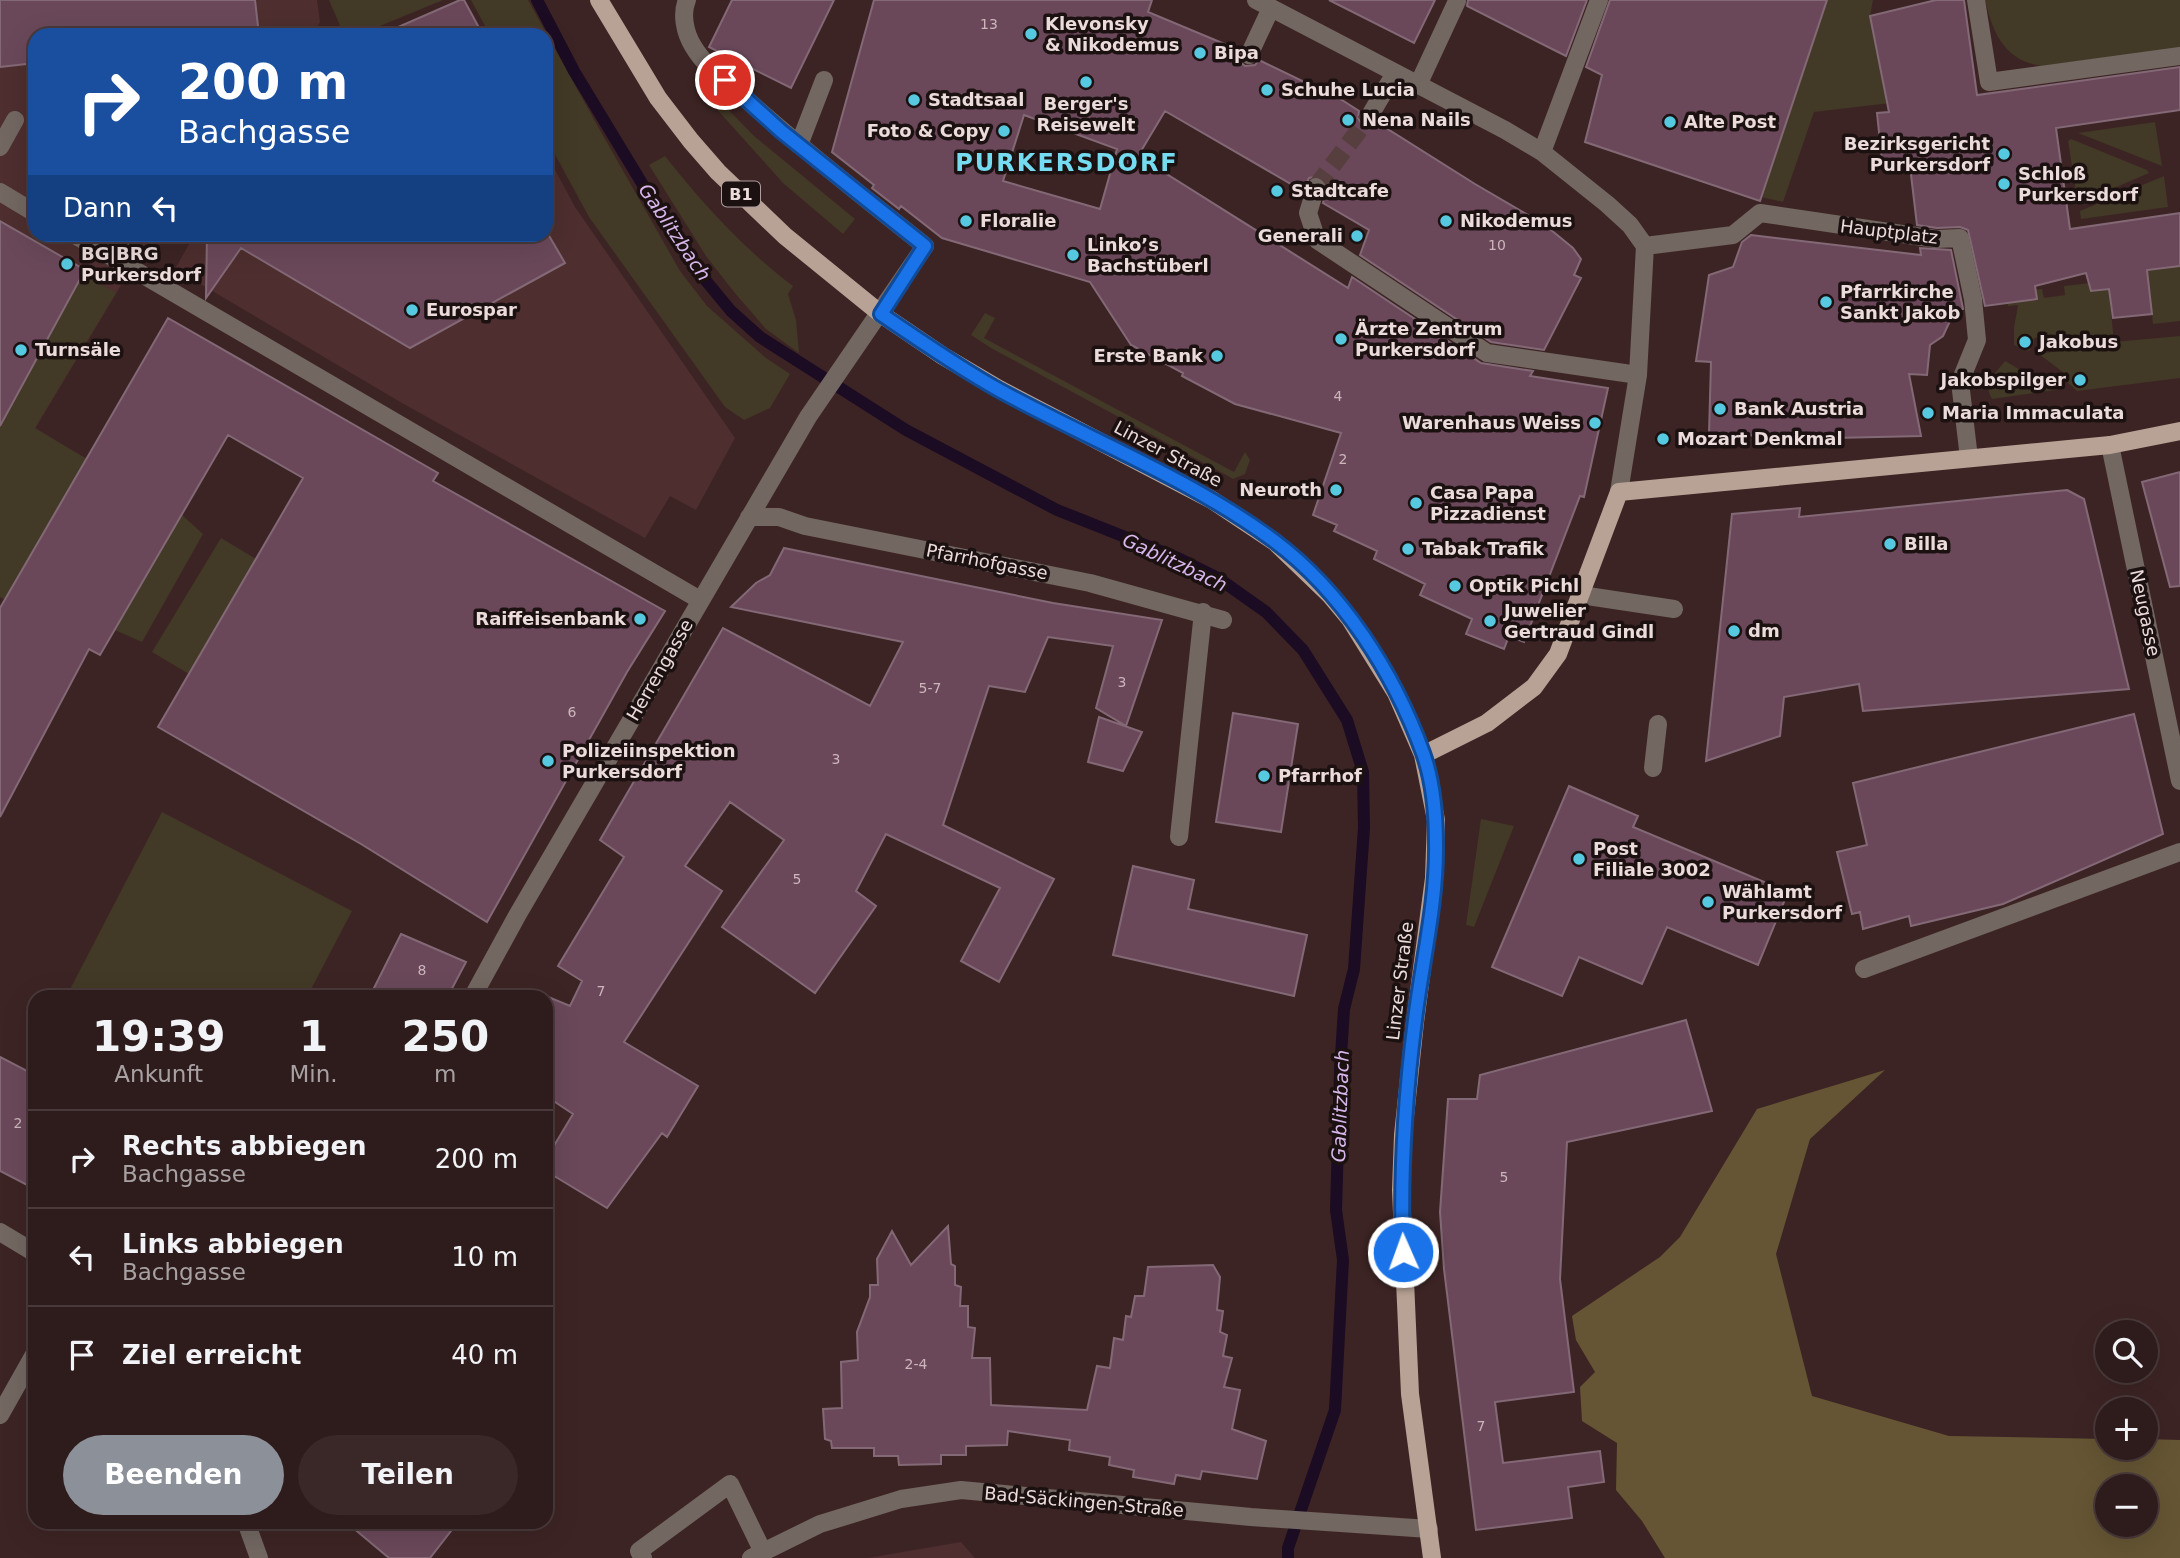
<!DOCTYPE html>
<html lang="de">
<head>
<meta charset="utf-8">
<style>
  :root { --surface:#2e1b1b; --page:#3a2828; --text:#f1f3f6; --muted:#a7a1a3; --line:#49393a; --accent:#8c9099 }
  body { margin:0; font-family:"DejaVu Sans",sans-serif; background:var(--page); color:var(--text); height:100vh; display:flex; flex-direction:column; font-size:26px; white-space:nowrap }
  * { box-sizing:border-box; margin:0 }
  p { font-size:23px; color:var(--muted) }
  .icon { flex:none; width:38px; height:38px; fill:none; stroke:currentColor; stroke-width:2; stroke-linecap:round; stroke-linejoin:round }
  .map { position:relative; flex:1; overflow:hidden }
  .details { position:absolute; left:28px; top:990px; width:525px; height:539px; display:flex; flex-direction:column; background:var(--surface); border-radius:21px; box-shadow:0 7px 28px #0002,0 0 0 2px var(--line) }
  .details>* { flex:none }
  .hud { position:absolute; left:28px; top:28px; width:525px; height:214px; border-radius:21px; box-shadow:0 7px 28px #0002,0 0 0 2px var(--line); background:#1a4fa0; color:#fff; overflow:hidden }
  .buttons { position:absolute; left:2095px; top:1320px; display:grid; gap:14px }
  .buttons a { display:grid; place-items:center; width:63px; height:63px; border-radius:50%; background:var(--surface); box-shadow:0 7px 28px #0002,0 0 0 2px var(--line); font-size:35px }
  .pin { position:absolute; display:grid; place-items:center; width:60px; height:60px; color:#fff; margin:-30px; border:4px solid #fff; border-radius:50%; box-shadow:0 2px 7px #0007 }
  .me { position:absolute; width:77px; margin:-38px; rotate:358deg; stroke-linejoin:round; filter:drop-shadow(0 0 5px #0008) }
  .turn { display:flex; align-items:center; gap:24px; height:147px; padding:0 35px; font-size:32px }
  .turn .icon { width:91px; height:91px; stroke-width:2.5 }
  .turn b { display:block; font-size:49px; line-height:60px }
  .then { display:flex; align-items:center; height:66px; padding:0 35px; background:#0003; gap:14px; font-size:26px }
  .eta { display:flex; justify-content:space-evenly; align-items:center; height:119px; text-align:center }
  .eta b { font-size:42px; font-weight:700; line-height:49px }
  .primary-button { display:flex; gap:14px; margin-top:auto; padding:14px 35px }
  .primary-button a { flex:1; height:80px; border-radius:42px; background:var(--accent); color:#fff; font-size:28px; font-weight:700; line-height:80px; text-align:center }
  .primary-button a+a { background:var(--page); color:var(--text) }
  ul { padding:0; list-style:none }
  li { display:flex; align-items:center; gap:21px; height:98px; padding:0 35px; border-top:2px solid var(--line) }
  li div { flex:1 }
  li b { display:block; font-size:26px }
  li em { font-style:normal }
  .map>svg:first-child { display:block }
  .built { fill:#4e2e2f }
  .green { fill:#423926 }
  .forest { fill:#655534; fill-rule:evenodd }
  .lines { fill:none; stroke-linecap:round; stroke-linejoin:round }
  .stream { stroke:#1b0b23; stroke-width:12 }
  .building { fill:#6a485a; stroke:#836976; stroke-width:2; fill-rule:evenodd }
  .minor-tunnel { stroke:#573f3f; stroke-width:18; stroke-dasharray:18 9; stroke-linecap:butt }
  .minor { stroke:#726761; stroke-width:18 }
  .major { stroke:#b8a295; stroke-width:18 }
  .route-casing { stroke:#114b97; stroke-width:18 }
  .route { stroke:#1a73e8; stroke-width:12 }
  .poi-dot { fill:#56c9e0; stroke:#1c1111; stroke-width:2.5 }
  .labels { text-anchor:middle; stroke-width:7; stroke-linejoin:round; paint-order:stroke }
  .number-label { font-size:14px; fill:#ccb6bb }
  .shield { fill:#1c1111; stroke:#ae9e9e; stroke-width:2 }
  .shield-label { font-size:16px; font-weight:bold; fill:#ecdbdb }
  .poi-label { font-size:18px; font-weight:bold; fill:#ecdbdb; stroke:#1c1111; text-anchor:start }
  .street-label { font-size:18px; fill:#ecdbdb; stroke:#1c1111 }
  .water-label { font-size:19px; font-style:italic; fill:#d8b7ed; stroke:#1c1111 }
  .district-label { font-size:24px; font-weight:bold; letter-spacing:2px; fill:#74dbf0; stroke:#1c1111 }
</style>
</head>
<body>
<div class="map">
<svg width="2180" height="1558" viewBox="0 0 2180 1558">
  <rect width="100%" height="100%" fill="#3d2424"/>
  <!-- built -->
  <path class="built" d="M0 0H317L320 22 312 35H35V234L151 235 0 487Z
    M546 153 575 207 735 438 696 510 670 496 645 538 402 403 175 269 189 244 172 235 546 234Z
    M961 1542 975 1558H868L879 1556Z"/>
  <!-- green -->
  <path class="green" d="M329 0H443L358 35H344Z
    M471 0H528L601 132 680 271 707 306 766 358 790 374 770 408 744 420 725 407 589 217 546 138V35H490Z
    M1827 0H1873L1870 16 1878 56 1933 98 1814 112 1783 202 1761 197Z
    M1985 0H2180V48L2041 66C2004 60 1993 33 1985 0Z
    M718 99 754 136 855 219 843 234 783 183 713 105Z
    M2155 122 2162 166 2078 133Z
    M2071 139 2147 170 2149 173 2084 201 2077 197 2068 141Z
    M665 156C702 203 745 250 793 286L788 294 796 320 799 353 766 329 734 292 706 256 649 165Z
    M2164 176 2168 207 2081 219 2080 211Z
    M2180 266V321L2153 324 2147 270Z
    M83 274 116 293 35 428 87 459 5 600 0 597V426Z
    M2108 281 2114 342 2180 336V378L2077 391 2065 380 2064 373 2039 354 2071 349 2070 334 2034 338V343L2029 351 2014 345V328L2018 305 2008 306 2006 293 2042 289 2044 298 2065 295 2064 286Z
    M985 313 995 318 984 338 1234 472 1245 452 1250 460 1245 474 1233 479 1226 475 991 348 971 335Z
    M2005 361 2055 390 1992 399C1982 383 1995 374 2005 361Z
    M182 515 203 534 142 642 115 630Z
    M221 538 256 559 189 674 152 652Z
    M162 812 352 911 307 997H66Z
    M1481 819 1514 826 1474 927 1466 925Z"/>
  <!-- forest -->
  <path class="forest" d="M1885 1070 1810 1139 1776 1254 1812 1396 1949 1436 2107 1439V1447H2146V1439L2180 1440V1558H1665L1642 1521 1616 1490 1617 1443 1582 1421 1580 1387 1595 1372 1576 1340 1572 1316 1660 1257 1680 1237 1757 1109ZM2107 1486H2146V1524H2107Z"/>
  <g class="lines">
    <!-- stream -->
    <path class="stream" d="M537 0 574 71 660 213 702 276 731 311 760 337 906 430 1057 510 1178 558 1218 578 1266 612 1303 650 1347 720 1363 772 1364 828 1354 969 1344 1009 1340 1071 1336 1210 1343 1260 1335 1410 1288 1548V1558"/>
  </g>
  <!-- building -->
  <path class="building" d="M0 0H255L259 35H35V63L0 67Z
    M460 0H464L483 35H380Z
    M732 0H834L791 88 709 47Z
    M874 0H1152L1148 12 1239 50V61L1245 66 1255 65 1259 60 1342 100 1359 111 1358 118 1363 126 1370 128 1378 123 1475 184 1545 225 1573 248 1581 259 1574 275 1581 278 1544 350 1491 342 1360 255 1369 230 1323 203 1327 185 1320 176 1309 178 1303 191 1165 111 1138 156 1348 288 1352 277 1481 363 1533 371 1530 376 1608 388 1584 497 1580 496 1524 642 1509 636 1504 649 1466 634 1472 619 1420 595 1425 584 1374 559 1377 551 1334 531 1337 525 1313 515 1341 433 1235 404 1182 376 1183 373 1131 345 1090 282 942 238 901 206 899 209 872 188 874 185 832 152ZM1024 115 1117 149 1100 209 1003 181Z
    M1329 0H1435L1414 43Z
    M1468 0H1587L1566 56 1467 6Z
    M1610 0H1827L1760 201 1585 142 1602 75 1586 67Z
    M1936 0H1964L1977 95 2180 67V110L2056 128 2070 229 2180 213V266L2147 270 2152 314 2113 318 2109 289 2091 291 2086 273 2035 286 2037 299 1985 306 1968 230 1960 227 1937 228 1917 225 1909 158 1882 161 1877 113 1889 112 1870 16Z
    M0 221 85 270 0 426Z
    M207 234H548L565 263 410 348 241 248 206 298Z
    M1751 235 1921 255 1920 248 1951 250 1963 309 1955 310 1943 336 1930 345 1927 375 1909 374 1921 436 1833 438 1709 434 1711 362 1696 361 1709 275 1733 267 1742 242Z
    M168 318 438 473 433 481 665 611 627 672 487 922 361 844 158 727 303 478 228 435 100 655 89 649 0 817V608Z
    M2180 472V586L2170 587 2142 482Z
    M2067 490 2084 499 2129 689 1863 711 1859 684 1784 697 1780 736 1706 761 1732 514 1800 508 1799 517Z
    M784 548 1053 603 1162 620 1126 726 1096 708 1113 646 1048 637 1025 692 989 686 943 825 1054 879 999 982 961 961 1000 888 886 834 856 891 876 906 815 993 722 927 784 840 730 802 685 866 722 891 624 1042 698 1086 667 1137 662 1133 607 1208 546 1171V1159L573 1114 546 1096V996L570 1006 582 981 558 966 624 857 600 840 723 628 870 706 903 642 731 607 756 583 770 575Z
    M1233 713 1298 724 1281 832 1216 822Z
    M2134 714 2163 834 2003 904 1911 926 1909 916 1863 929 1860 912 1852 914 1837 852 1867 845 1853 783Z
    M1099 717 1142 732 1123 771 1088 762Z
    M1569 786 1638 816 1633 827 1788 892 1758 965 1667 927 1642 984 1579 957 1562 996 1492 967Z
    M1133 866 1194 880 1188 909 1307 935 1294 996 1113 955Z
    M401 934 466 962 447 998H369Z
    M1686 1020 1712 1111 1567 1142 1560 1279 1574 1392 1495 1402 1503 1463 1600 1451 1604 1482 1568 1487 1572 1518 1476 1530 1444 1269 1440 1212 1448 1099H1477L1480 1075Z
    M0 1057 35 1075V1189L0 1171Z
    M948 1226 951 1264 955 1266V1285L961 1287 960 1306H968V1327L975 1328 972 1358H990L991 1405 1087 1410 1097 1366 1110 1368 1114 1338 1123 1340 1126 1316 1131 1317 1135 1296H1144L1148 1267 1213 1265 1220 1277 1217 1310 1223 1311 1220 1332 1227 1335 1223 1356 1232 1358 1224 1387 1240 1390 1232 1429 1266 1441 1257 1479 1202 1471 1200 1479 1176 1475 1174 1484 1133 1477 1134 1470 1109 1465 1110 1457 1069 1450 1070 1440 1008 1431 1007 1445 966 1446V1455H941V1464L899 1465 898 1456H874V1448H832L831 1441 825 1439 823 1409 842 1408 841 1362 858 1360 857 1332 870 1297V1285H878L877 1259 892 1231 911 1265Z
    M346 1522H458L430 1558H389Z"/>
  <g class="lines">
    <!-- minor-tunnel -->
    <path class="minor-tunnel" d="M1316 187 1369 117"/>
    <!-- minor -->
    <path class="minor" d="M1256 0 1505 130 1542 152 1607 204 1630 225 1645 246 1638 375 1619 492
      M1976 0 1989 82 2180 56
      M1249 55 1271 8
      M1418 85 1457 1
      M1369 117 1395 73
      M799 145 824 80
      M0 147 15 120
      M1542 152 1599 0
      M1316 187 1308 213 1317 240 1487 353 1638 375
      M0 192 35 213
      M73 234 700 600
      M1645 246 1733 235 1760 213 1936 239 1960 238 1973 299 1977 340 1960 382 1969 458
      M113 258 126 234
      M2110 445 2180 781
      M749 517H779L805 526 1090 583 1223 620
      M1581 595 1674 609
      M1653 768 1658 724
      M1179 837 1203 612
      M1864 969 2180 852
      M472 998 518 914 808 417 925 246C865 198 804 151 746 99 728 83 705 67 693 46 685 33 681 14 687 0
      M0 1232 35 1253
      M0 1415 35 1353
      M246 1522 259 1558
      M643 1558 639 1551 730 1484 763 1552
      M751 1558 820 1524 901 1499 961 1490 1251 1517 1429 1529"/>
    <!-- major -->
    <path class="major" d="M599 0 658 98 691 141 718 172 785 236 881 314 943 356 999 389 1212 500 1275 542 1330 595 1350 619 1396 693 1423 755 1436 820 1434 878 1415 1022 1403 1135 1401 1190 1410 1394 1432 1558
      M1423 755 1487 723 1534 687 1558 654 1619 492 2110 445 2180 431"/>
  </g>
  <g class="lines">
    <defs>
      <path id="route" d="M725 80 781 131 925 246 881 314C919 340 958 367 999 390 1090 440 1189 478 1273 540 1342 591 1394 673 1423 753 1433 781 1436 814 1436 844 1437 902 1422 962 1415 1020 1405 1098 1400 1174 1403 1252"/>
    </defs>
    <!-- route casing -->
    <use href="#route" class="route-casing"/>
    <!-- route -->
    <use href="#route" class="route"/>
  </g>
  <!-- markers -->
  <g class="poi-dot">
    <circle cx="1031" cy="34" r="7"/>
    <circle cx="1200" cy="53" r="7"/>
    <circle cx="1086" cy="82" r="7"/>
    <circle cx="1267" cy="90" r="7"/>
    <circle cx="914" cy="100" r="7"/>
    <circle cx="1348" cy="120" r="7"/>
    <circle cx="1670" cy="122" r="7"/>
    <circle cx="1004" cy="131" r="7"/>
    <circle cx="2004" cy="154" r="7"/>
    <circle cx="2004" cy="184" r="7"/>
    <circle cx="1277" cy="191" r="7"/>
    <circle cx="966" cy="221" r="7"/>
    <circle cx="1446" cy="221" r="7"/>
    <circle cx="1357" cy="236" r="7"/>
    <circle cx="1073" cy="255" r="7"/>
    <circle cx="67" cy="264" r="7"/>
    <circle cx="1826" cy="302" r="7"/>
    <circle cx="412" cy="310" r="7"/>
    <circle cx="1341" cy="339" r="7"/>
    <circle cx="2025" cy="342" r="7"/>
    <circle cx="21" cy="350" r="7"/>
    <circle cx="1217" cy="356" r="7"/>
    <circle cx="2080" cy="380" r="7"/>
    <circle cx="1720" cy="409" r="7"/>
    <circle cx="1928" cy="413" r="7"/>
    <circle cx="1595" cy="423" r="7"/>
    <circle cx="1663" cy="439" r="7"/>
    <circle cx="1336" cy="490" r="7"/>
    <circle cx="1416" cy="503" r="7"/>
    <circle cx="1890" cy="544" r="7"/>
    <circle cx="1408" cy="549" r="7"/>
    <circle cx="1455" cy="586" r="7"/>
    <circle cx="640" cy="619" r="7"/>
    <circle cx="1490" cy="621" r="7"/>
    <circle cx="1734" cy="631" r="7"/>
    <circle cx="548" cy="761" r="7"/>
    <circle cx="1264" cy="776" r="7"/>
    <circle cx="1579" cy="859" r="7"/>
    <circle cx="1708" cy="902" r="7"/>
  </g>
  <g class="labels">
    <!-- number labels -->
    <g class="number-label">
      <text x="989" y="29">13</text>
      <text x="1497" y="250">10</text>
      <text x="1338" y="401">4</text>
      <text x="1343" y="464">2</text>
      <text x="1122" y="687">3</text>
      <text x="930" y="693">5-7</text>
      <text x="572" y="717">6</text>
      <text x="836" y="764">3</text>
      <text x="797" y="884">5</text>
      <text x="422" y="975">8</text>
      <text x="601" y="996">7</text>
      <text x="18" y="1128">2</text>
      <text x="1504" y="1182">5</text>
      <text x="916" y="1369">2-4</text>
      <text x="1481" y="1431">7</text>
    </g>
    <!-- shield labels -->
    <rect class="shield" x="722" y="181.5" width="38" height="25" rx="5"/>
    <g class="shield-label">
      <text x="741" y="200">B1</text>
    </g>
    <!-- poi labels -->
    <g class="poi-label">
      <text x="1045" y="30">Klevonsky<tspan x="1045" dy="21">&amp; Nikodemus</tspan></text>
      <text x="1214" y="59">Bipa</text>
      <text x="1281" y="96">Schuhe Lucia</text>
      <text x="928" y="106">Stadtsaal</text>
      <text x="1086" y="110" text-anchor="middle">Berger's<tspan x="1086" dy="21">Reisewelt</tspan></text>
      <text x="1362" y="126">Nena Nails</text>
      <text x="1684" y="128">Alte Post</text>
      <text x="990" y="137" text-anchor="end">Foto &amp; Copy</text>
      <text x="1990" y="150" text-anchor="end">Bezirksgericht<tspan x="1990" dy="21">Purkersdorf</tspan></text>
      <text x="2018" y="180">Schloß<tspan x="2018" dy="21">Purkersdorf</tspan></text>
      <text x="1291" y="197">Stadtcafe</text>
      <text x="980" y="227">Floralie</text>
      <text x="1460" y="227">Nikodemus</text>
      <text x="1343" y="242" text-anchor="end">Generali</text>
      <text x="1087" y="251">Linko’s<tspan x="1087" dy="21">Bachstüberl</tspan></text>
      <text x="81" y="260">BG|BRG<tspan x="81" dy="21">Purkersdorf</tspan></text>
      <text x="1840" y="298">Pfarrkirche<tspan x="1840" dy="21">Sankt Jakob</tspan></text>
      <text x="426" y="316">Eurospar</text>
      <text x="1355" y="335">Ärzte Zentrum<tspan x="1355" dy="21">Purkersdorf</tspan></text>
      <text x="2039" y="348">Jakobus</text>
      <text x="35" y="356">Turnsäle</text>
      <text x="1203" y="362" text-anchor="end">Erste Bank</text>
      <text x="2066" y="386" text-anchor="end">Jakobspilger</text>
      <text x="1734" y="415">Bank Austria</text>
      <text x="1942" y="419">Maria Immaculata</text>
      <text x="1581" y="429" text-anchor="end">Warenhaus Weiss</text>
      <text x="1677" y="445">Mozart Denkmal</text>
      <text x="1322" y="496" text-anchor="end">Neuroth</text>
      <text x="1430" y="499">Casa Papa<tspan x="1430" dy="21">Pizzadienst</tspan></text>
      <text x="1904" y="550">Billa</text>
      <text x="1422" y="555">Tabak Trafik</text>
      <text x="1469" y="592">Optik Pichl</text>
      <text x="1504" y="617">Juwelier<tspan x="1504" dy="21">Gertraud Gindl</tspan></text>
      <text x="626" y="625" text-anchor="end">Raiffeisenbank</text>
      <text x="1748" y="637">dm</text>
      <text x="562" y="757">Polizeiinspektion<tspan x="562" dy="21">Purkersdorf</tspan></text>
      <text x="1278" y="782">Pfarrhof</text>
      <text x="1593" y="855">Post<tspan x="1593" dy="21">Filiale 3002</tspan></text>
      <text x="1722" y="898">Wählamt<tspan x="1722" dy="21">Purkersdorf</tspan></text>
    </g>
    <!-- street labels -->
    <g class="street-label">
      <text transform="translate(1889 232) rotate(7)" y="6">Hauptplatz</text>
      <text transform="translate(1168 454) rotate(28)" y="6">Linzer Straße</text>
      <text transform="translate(987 562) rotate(11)" y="6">Pfarrhofgasse</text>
      <text transform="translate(2145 613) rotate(78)" y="6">Neugasse</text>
      <text transform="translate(660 670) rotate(-60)" y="6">Herrengasse</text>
      <text transform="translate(1400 981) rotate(-83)" y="6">Linzer Straße</text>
      <text transform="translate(1084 1502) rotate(5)" y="6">Bad-Säckingen-Straße</text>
    </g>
    <!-- water labels -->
    <g class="water-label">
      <text transform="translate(675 232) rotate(56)" y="7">Gablitzbach</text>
      <text transform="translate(1175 562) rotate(25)" y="7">Gablitzbach</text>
      <text transform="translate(1340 1106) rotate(-88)" y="7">Gablitzbach</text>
    </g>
    <!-- district labels -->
    <g class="district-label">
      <text x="1067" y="171">PURKERSDORF</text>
    </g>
  </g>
</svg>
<div class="buttons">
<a><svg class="icon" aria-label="search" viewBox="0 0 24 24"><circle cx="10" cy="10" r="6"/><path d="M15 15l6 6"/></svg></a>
<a>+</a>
<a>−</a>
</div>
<div class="pin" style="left:725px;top:80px;background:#d93025"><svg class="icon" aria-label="arrive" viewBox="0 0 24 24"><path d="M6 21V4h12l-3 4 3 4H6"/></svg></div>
<svg class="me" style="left:1403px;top:1252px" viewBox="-20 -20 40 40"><circle r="17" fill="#1a73e8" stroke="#fff" stroke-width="3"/><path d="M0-11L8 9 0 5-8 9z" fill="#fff"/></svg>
<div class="hud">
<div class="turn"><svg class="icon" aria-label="right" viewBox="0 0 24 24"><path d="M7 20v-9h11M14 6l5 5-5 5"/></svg><div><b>200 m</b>Bachgasse</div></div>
<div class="then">Dann<svg class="icon" aria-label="left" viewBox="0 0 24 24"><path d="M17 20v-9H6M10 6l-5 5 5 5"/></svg></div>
</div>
<section class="details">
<div class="eta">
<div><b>19:39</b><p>Ankunft</p></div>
<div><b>1</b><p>Min.</p></div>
<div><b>250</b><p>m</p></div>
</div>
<ul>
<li><svg class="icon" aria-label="right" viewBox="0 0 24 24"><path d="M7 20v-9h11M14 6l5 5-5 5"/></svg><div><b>Rechts abbiegen</b><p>Bachgasse</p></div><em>200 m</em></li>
<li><svg class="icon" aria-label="left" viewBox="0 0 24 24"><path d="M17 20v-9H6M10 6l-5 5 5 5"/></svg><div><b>Links abbiegen</b><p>Bachgasse</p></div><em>10 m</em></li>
<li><svg class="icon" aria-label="arrive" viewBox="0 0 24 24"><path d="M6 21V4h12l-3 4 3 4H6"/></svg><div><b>Ziel erreicht</b></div><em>40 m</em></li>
</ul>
<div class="primary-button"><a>Beenden</a><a>Teilen</a></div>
</section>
</div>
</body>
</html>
